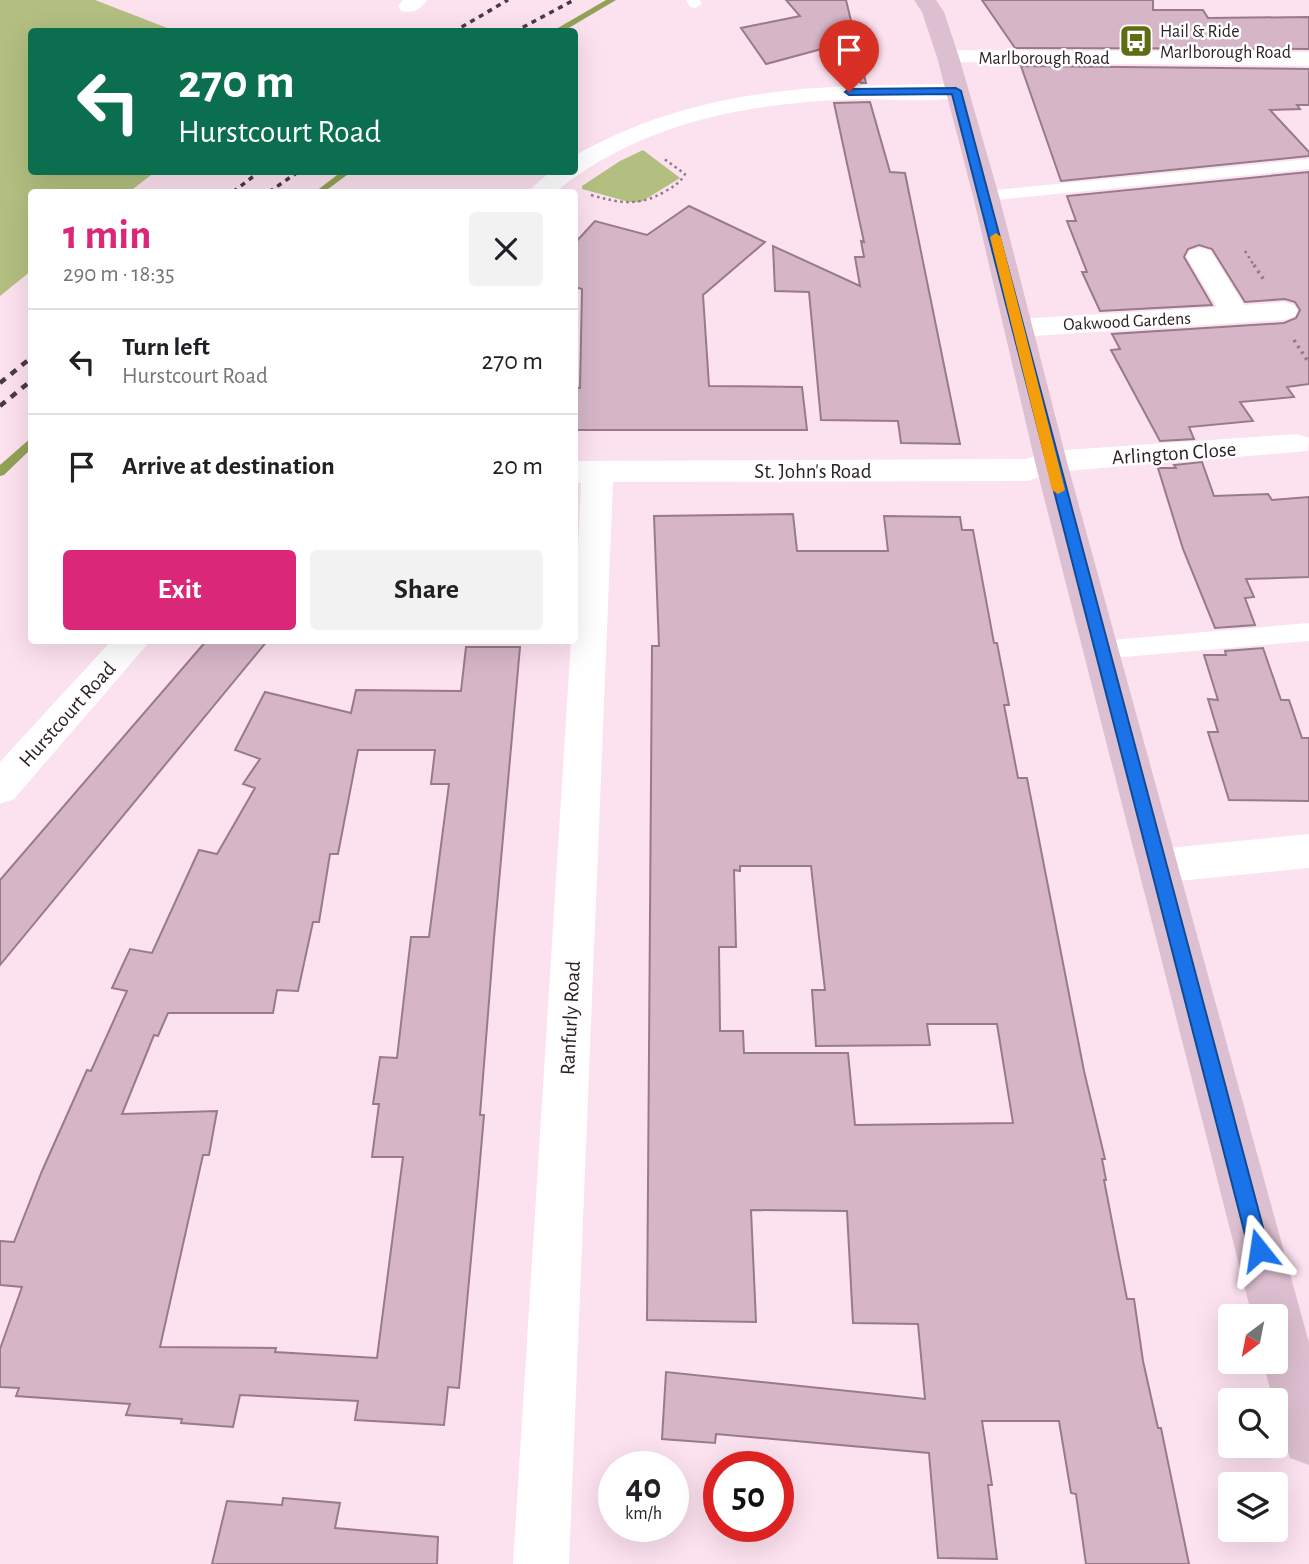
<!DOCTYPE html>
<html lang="en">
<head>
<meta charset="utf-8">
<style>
  :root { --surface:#fff; --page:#f2f2f2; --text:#202124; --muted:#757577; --line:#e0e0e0; --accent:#db2777 }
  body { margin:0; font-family:"Alegreya Sans",sans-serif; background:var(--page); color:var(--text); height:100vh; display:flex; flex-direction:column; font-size:26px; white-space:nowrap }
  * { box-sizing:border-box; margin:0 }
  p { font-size:23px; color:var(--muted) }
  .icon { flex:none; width:38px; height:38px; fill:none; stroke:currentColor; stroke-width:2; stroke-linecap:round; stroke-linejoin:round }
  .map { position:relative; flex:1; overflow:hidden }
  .drawer { position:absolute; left:28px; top:189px; width:550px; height:455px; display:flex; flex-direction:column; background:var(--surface); border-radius:7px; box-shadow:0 7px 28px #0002 }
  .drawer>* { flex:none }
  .guide { position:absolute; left:28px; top:28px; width:550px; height:147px; border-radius:7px; box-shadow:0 7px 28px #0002; background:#0b6e4f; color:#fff; overflow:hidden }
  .needle { width:46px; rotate:212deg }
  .tools { position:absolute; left:1218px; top:1304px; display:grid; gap:14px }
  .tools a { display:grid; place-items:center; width:70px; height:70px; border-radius:7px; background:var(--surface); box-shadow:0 7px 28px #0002; font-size:35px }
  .speed { position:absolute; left:598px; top:1451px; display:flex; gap:14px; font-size:35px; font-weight:700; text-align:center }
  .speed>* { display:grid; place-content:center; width:91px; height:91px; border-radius:50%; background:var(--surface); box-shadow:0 7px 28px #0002; line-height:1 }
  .speed small { font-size:18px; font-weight:400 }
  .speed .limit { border:10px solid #d22; background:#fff; color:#111 }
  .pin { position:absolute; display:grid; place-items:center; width:60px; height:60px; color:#fff; margin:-72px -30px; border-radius:50% 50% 50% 0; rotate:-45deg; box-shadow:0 0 7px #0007 }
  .pin .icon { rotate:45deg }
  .me { position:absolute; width:77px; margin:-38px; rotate:345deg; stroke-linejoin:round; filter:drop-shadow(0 0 5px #0008) }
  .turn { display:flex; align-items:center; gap:24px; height:147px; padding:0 35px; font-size:32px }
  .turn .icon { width:91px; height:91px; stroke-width:2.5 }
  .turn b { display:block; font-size:49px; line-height:60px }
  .round { display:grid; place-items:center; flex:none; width:74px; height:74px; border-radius:7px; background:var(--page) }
  .overview { display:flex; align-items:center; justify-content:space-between; height:119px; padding:0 35px }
  h1 { font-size:42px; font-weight:700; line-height:52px; color:var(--accent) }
  .primary-button { display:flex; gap:14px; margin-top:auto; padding:14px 35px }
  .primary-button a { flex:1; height:80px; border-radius:7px; background:var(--accent); color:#fff; font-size:28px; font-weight:700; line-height:80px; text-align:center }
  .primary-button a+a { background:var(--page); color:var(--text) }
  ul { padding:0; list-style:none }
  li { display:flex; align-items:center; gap:21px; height:105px; padding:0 35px; border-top:2px solid var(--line) }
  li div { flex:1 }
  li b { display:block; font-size:26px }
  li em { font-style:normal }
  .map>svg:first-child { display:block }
  .green { fill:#b2bf80 }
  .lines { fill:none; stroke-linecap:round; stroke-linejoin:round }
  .stream { fill:#93a157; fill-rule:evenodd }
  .building { fill:#d6b5c7; stroke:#997a8b; stroke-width:2; fill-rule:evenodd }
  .path-far1 { stroke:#8e7b85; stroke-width:2.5; stroke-dasharray:2.5 3.5; stroke-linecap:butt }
  .path { stroke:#8e7b85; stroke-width:3.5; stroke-dasharray:2.5 4.5; stroke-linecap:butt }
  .lane { fill:#fff; fill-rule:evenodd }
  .street { fill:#fff; fill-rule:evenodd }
  .secondary { fill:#dcbfd0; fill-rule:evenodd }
  .rail-far1 { stroke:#493b42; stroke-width:3.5; stroke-dasharray:5 5; stroke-linecap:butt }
  .rail { stroke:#493b42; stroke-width:4.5; stroke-dasharray:7 7; stroke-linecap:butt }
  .route { fill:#1a73e8; stroke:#114b97; stroke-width:2 }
  .slow { fill:#f59e0b }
  .labels { text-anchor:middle; stroke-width:5; stroke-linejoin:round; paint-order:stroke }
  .far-poi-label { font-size:18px; fill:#2e2228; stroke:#fff; text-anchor:start }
  .far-street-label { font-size:18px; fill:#2e2228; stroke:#fff }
  .street-label { font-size:21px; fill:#2e2228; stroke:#fff }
</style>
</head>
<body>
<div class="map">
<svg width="1309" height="1564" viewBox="0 0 1309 1564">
  <rect width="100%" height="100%" fill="#fce1ef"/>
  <!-- green -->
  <path class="green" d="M0 0H95L175 31 32 32V172H155L129 192H32L31 271 0 296Z
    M643 150 680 178 641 202H629L582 189V186L620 161Z"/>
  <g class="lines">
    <!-- stream -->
    <path class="stream" d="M606 0H616L562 32H551Z
      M341 172H351L324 192H315Z
      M32 437V448L4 475 0 476V465Z"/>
  </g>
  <!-- building -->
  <path class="building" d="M786 0H846L866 83H861L829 47 766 64 741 28 800 16Z
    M982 0H1153V10H1203L1208 18 1309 17V49L1015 48Z
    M1021 66 1309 69V105H1297L1300 109 1270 110 1309 152V156L1061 181Z
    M870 102 890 172 905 173 960 444 901 443 898 421 821 420 809 292 775 291 773 246 860 286 855 257H864L861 241 864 242 834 103Z
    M1309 172V384L1287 387 1294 397 1240 402 1253 421 1189 427 1194 439 1160 441 1111 350 1120 349 1112 334 1284 323 1296 318 1300 310 1295 302 1285 299 1245 302 1212 249 1199 245 1188 249 1184 257 1212 305 1100 311 1082 272H1087L1067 221H1076L1067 196Z
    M689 206 765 242 703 295 709 386 802 387 807 430H574V388H580L582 289 574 287V244L595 221 647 235Z
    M1202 462 1214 496 1268 494 1272 500 1309 497V577L1246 579 1254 597 1245 598 1255 625 1215 628 1183 549 1158 468H1176L1174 465Z
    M793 514 797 551H888L884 516 960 517 962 530H973L994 643H997L1009 705H1004L1018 778H1027L1084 1071 1105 1159H1102L1106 1180H1104L1127 1299H1134L1143 1361 1158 1428H1161L1189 1564H1086L1076 1494 1071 1493 1059 1421H982L992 1485H988L997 1559 938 1558 929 1453 716 1434 715 1443 662 1439 666 1372 925 1399 918 1324 853 1323 847 1211 751 1210 756 1322 647 1320 652 646H659L654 516ZM740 866H811L825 990H812L816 1046 930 1045 927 1024H997L1013 1123 855 1125 848 1053H744L743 1031H720L719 947H736L734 870 740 871Z
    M207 640H268L0 965V880Z
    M466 647H520L494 938 480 1115H484L478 1184 459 1388 448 1387 444 1425 355 1420 358 1401 240 1395 233 1427 181 1423 182 1419 126 1415 130 1404 16 1396 19 1388 0 1387V1349L22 1287 0 1285V1241L14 1242 42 1171 87 1070 91 1071 127 991 112 988 130 949 152 953 199 850 217 854 255 788 243 784 260 759 235 750 265 692 351 713 356 690 461 691ZM358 750H435L431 784H449L429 937H411L397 1058 380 1057 373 1104H379L372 1157H403L377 1358 275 1352 276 1348 160 1347 203 1155H209L217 1111 122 1114 154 1035 158 1036 168 1013H273L277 990 298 991 313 922H319L330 854H338Z
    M1263 648 1281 700H1289L1302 738H1309V801L1229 800 1208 732H1218L1208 699 1218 700 1204 655H1226L1225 651Z
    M283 1498 340 1503 335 1528 438 1537 437 1564H212L227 1501 282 1505Z"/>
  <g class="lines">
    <!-- path-far1 -->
    <path class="path-far1" d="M591 195C619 203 638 207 664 192 673 187 680 183 685 174L663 158
      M1245 251 1255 267"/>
    <!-- path -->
    <path class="path" d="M1254 265 1264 280
      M1294 340 1309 363"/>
    <!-- lane -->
    <path class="lane" d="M686 0H700L702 4 695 8 690 7Z
      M1309 159V169L986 201 977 196 986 191Z
      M1309 623V641L1100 659 1091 656 1088 650 1091 644 1100 641Z"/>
    <!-- street -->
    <path class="street" d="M403 0H427C420 10 413 14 401 11L398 6Z
      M948 50 1309 52V66L940 62 937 57 940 52Z
      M956 84 964 86 968 91 964 96C933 104 890 98 857 99 747 103 642 122 555 192H527L550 172H574V156C698 86 818 85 956 84Z
      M1200 248 1210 250 1244 305 1284 302 1294 305 1298 311 1294 317 1284 320 1018 337 1008 334 1004 328 1008 322 1018 319 1217 307 1186 256 1190 250Z
      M1297 434 1309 438 1308 451 1054 472 1028 481 613 482 569 1564H513L571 640H574L581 483H574V461L1026 459 1051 451Z
      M112 640H151L14 799 0 804V762Z
      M1309 834V868L1157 883 1143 878 1137 866 1143 854 1157 849Z"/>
    <!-- secondary -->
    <path class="secondary" d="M914 0H936L944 12 959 57 999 196 1067 462 1309 1343V1465L1290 1458 1283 1439 1276 1400H1273L1263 1362H1276V1316H1252L1035 462 973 196 937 57 922 12Z"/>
    <!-- rail-far1 -->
    <path class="rail-far1" d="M453 32 508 0
      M514 32 574 0
      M233 192 259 172
      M269 192 298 172"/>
    <!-- rail -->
    <path class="rail" d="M0 383 32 357
      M0 406 32 380"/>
  </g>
  <!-- route -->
  <path class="route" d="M956 88 961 91 1269 1250 1266 1257 1259 1260 1252 1257 1249 1250 952 94 849 95 845 92 849 89Z"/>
  <!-- slow -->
  <path class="slow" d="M996 233 1001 237 1065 490 1058 494 1052 490 990 237Z"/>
  <!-- icons -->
  <defs>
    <symbol id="bus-square" viewBox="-11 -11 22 22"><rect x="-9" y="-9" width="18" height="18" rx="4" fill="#5f6c14" stroke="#fff"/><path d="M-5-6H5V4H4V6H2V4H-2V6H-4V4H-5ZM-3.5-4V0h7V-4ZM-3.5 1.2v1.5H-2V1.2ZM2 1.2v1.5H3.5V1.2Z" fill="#fff"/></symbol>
  </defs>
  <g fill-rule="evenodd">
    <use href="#bus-square" x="1117" y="22" width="38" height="38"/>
  </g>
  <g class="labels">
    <!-- far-poi labels -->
    <g class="far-poi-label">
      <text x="1160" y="37">Hail &amp; Ride<tspan x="1160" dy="21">Marlborough Road</tspan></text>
    </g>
    <!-- far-street labels -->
    <g class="far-street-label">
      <text x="1044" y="64">Marlborough Road</text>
      <text transform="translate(1127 321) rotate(-3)" y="6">Oakwood Gardens</text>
    </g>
    <!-- street labels -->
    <g class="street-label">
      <text transform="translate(1174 453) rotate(-4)" y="7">Arlington Close</text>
      <text x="813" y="478">St. John's Road</text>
      <text transform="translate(67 714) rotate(-48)" y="7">Hurstcourt Road</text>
      <text transform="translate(570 1018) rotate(-87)" y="7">Ranfurly Road</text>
    </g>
  </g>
</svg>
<div class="tools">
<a><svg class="needle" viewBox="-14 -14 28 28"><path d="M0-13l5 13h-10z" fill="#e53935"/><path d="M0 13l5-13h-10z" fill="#757577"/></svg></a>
<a><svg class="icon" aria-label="search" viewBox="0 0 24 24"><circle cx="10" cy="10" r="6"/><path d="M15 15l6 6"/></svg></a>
<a><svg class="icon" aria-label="layers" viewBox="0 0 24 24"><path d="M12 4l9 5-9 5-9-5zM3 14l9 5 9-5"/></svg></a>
</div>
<div class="speed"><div>40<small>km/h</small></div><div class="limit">50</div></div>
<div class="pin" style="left:849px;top:92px;background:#d93025"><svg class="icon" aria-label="arrive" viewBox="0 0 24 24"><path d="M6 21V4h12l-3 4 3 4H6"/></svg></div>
<svg class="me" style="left:1259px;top:1250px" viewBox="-20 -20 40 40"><path d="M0-17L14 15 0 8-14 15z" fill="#1a73e8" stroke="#fff" stroke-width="4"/></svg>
<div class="guide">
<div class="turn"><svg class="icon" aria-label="left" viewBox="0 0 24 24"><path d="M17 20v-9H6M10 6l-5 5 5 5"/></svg><div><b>270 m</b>Hurstcourt Road</div></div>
</div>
<section class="drawer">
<div class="overview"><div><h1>1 min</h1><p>290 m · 18:35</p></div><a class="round"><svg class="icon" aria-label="close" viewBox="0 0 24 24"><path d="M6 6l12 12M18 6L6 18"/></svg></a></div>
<ul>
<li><svg class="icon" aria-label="left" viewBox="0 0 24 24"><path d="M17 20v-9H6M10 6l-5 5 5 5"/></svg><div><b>Turn left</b><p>Hurstcourt Road</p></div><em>270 m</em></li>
<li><svg class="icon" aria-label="arrive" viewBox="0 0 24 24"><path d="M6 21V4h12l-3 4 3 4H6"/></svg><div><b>Arrive at destination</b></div><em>20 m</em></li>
</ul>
<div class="primary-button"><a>Exit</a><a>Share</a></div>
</section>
</div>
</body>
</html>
